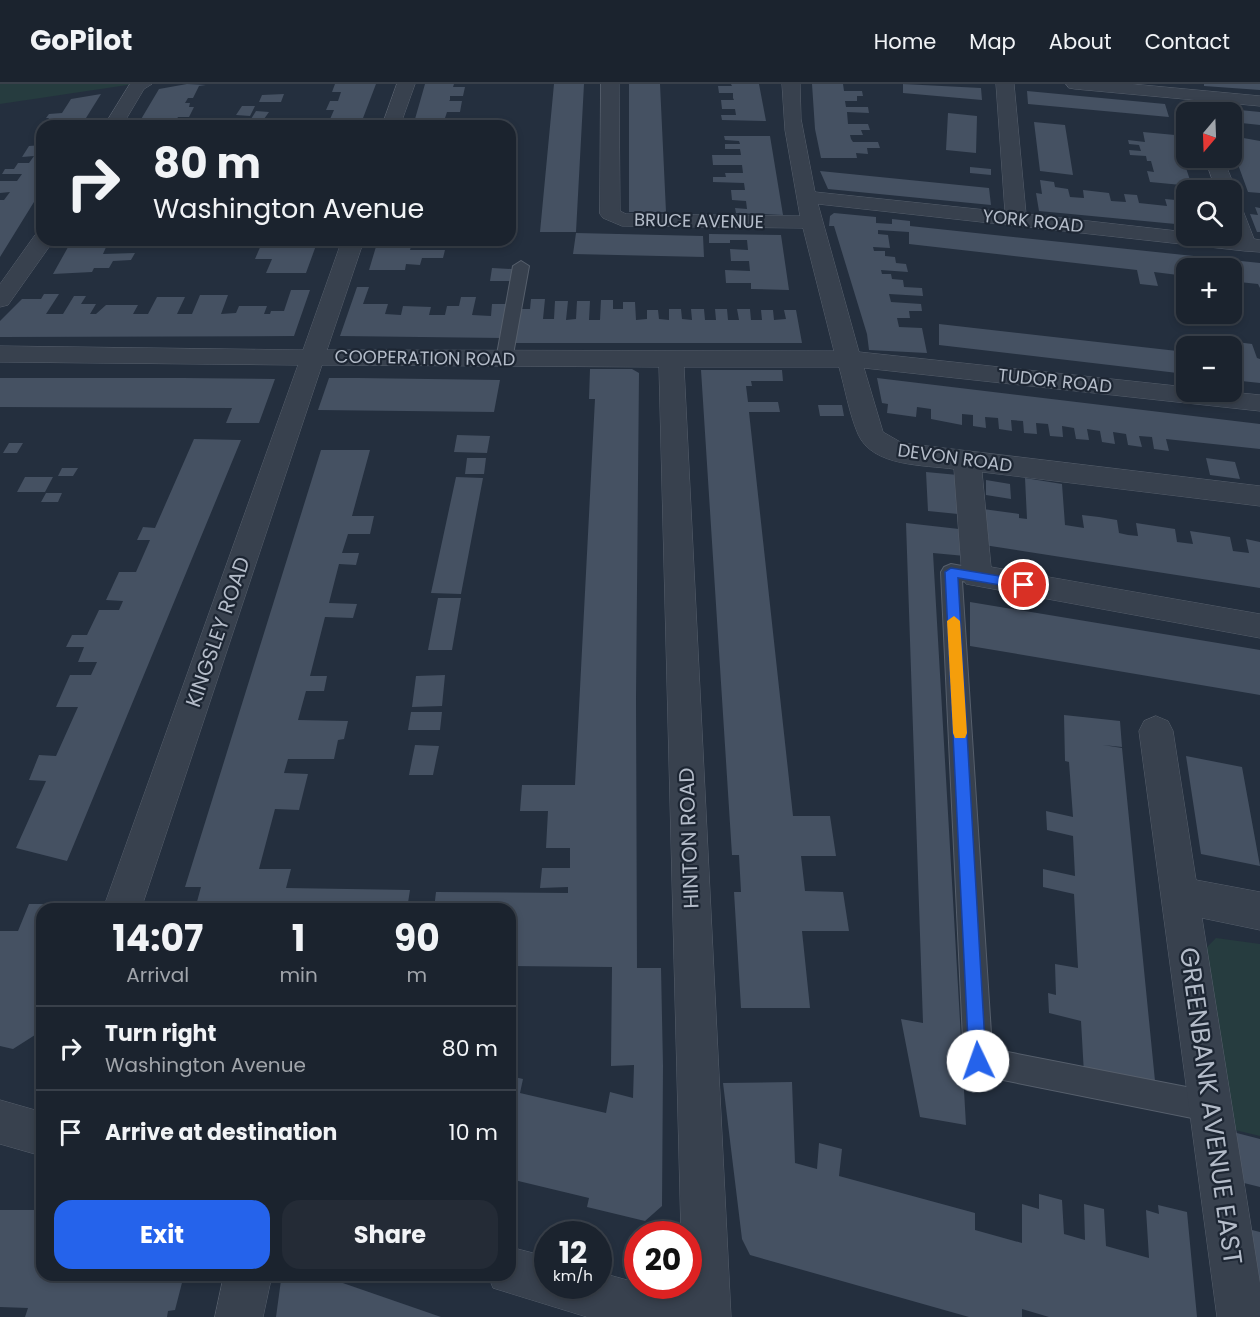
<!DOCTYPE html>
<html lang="en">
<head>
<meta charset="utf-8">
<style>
  :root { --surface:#1b232e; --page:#242b36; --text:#f1f3f6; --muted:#a0a4aa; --line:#39404a; --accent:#2563eb }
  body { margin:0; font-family:Poppins,sans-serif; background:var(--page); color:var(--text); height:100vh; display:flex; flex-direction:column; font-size:22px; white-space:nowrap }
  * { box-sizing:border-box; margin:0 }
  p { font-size:20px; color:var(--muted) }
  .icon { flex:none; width:33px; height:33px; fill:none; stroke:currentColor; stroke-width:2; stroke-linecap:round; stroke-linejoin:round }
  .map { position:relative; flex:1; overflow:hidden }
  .details { position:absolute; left:36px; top:819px; width:480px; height:378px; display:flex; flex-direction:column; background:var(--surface); border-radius:18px; box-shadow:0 3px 9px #0003,0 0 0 2px var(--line) }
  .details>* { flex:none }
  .banner { position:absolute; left:36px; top:36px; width:480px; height:126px; border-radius:18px; box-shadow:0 3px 9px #0003,0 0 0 2px var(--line); background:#1b232e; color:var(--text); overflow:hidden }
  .needle { width:39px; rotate:199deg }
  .fabs { position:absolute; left:1176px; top:18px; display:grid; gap:12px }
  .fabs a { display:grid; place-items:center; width:66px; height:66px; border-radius:12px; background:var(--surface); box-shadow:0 3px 9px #0003,0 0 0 2px var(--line); font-size:30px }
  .speed { position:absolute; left:534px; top:1137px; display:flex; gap:12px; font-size:30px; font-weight:700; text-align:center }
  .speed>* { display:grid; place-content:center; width:78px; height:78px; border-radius:50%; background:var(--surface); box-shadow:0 3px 9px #0003,0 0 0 2px var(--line); line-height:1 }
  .speed small { font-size:15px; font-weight:400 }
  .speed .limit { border:9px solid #d22; background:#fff; color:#111 }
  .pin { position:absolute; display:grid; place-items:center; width:51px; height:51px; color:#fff; margin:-26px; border:3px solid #fff; border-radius:50%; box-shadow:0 2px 6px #0007 }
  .me { position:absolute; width:66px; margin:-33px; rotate:357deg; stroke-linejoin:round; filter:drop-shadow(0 0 4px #0008) }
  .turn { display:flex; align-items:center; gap:21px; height:126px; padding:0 18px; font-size:27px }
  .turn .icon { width:78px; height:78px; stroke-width:2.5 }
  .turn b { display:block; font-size:42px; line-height:51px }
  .eta { display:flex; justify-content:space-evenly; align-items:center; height:102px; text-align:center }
  .eta b { font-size:36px; font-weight:700; line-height:42px }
  .cta { display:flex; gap:12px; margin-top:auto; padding:12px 18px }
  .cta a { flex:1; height:69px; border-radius:18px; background:var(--accent); color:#fff; font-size:24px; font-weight:700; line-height:69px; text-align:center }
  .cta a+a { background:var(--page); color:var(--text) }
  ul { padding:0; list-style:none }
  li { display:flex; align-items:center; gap:18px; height:84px; padding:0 18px; border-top:2px solid var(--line) }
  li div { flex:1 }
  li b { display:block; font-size:22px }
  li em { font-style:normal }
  header { display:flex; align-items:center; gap:36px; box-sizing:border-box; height:84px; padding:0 30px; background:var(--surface); border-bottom:2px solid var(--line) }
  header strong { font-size:28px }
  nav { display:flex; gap:33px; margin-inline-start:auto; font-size:21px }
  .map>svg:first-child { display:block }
  .green { fill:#263c3f }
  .building { fill:#455162 }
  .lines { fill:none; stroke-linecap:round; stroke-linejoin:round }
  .service-casing { stroke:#565f6c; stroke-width:2 }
  .minor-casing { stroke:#565f6c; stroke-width:1 }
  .service { fill:#38414e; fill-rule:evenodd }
  .minor { fill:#38414e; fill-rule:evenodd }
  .route { fill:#2563eb; stroke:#184099; stroke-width:1.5 }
  .slow { fill:#f59e0b }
  .labels { text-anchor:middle; stroke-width:4.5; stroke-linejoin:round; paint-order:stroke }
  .far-street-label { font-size:18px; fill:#b4bcc9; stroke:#1d2633 }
  .street-label { font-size:21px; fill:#b4bcc9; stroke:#1d2633 }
  .near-street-label { font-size:26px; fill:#b4bcc9; stroke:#1d2633 }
</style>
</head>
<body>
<header>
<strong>GoPilot</strong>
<nav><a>Home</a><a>Map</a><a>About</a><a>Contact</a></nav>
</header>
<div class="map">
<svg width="1260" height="1233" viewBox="0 0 1260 1233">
  <rect width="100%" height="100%" fill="#242f3e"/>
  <!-- green -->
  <path class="green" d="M0 0H134L0 20Z
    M1216 854 1260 860V1052L1231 1045 1205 870 1207 863Z"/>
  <!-- building -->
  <path class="building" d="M187 0 206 1 199 2 193 14H188L185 19H190L189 23H194L189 33H178L173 42H137L159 5Z
    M335 0H376L360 42H327L334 26H326L330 17H338L341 8H332Z
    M425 0H454L453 3H465L463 12H450V16L449 17H462L460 28H447L445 34H473L471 39H456L455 42H413Z
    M554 0H584L576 148H540Z
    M629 0H660L666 128H629Z
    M731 0H759L766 37 722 36 721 31H736L735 25H722L721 16H734L733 14V9H719L718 2H732Z
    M812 0H843L844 7H862L863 12H857V17H845L846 23H868L869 29 847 28 848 40H868L870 46H861L863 51H850L851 55 853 58H878L880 64H867L868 70 856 69 857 74H821L815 45Z
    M903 0 981 4 982 16 903 9Z
    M1204 0H1260V6L1204 2Z
    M1027 7 1165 20 1169 33 1028 20Z
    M101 10 81 42H53L56 38 46 39 49 34H46L49 30 62 29 71 15Z
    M284 10 281 18H259L262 11Z
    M242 22H255L250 32 236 31Z
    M1210 23 1260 28V41L1232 38V28H1212Z
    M256 27 269 28 264 35H251Z
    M948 29 977 32 976 69 946 66Z
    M1034 38 1065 41 1073 91 1040 87Z
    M1143 48 1175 51 1192 102 1150 98 1147 87 1154 88 1151 77H1147L1146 72 1130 71 1129 66 1141 67 1139 61 1129 60 1128 56 1145 58Z
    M724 52H770L783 131 736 129 735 124 747 125 746 117 732 116 731 106H745L744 99 713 98V93H726L725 89H743L742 81H713L712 71H741L740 65H725V60H740L739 57 725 56Z
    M1238 53 1260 57V109L1248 108 1232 64V57L1240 58Z
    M42 61V105L0 173V116H4L10 108 0 109V97H17L22 90H2L5 85H14L18 79H29L34 72 22 73 29 62Z
    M970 83 991 85V91L970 89Z
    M820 87 989 104 991 121 828 105Z
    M1040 96 1054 98 1055 103 1068 105 1070 113 1084 114 1083 106 1109 109 1111 117 1126 118 1124 110 1137 111 1139 119 1167 122 1165 115 1186 117V141L1039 127 1036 109 1042 110Z
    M1255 123 1260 124V148H1257L1250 130 1258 131Z
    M834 129 876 133V139L892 140V135L910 137V142L1260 179V204L1258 200 1239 198 1242 209 1232 208V184H1186V192L1154 188 1158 202 1140 200 1137 186 909 160V148L878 146V150L888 151 890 164 873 163 874 167H885V172L895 173 896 179 906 180 908 188 881 186 882 190H891L892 195 903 196 904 203 922 204 923 212 889 210 891 218 921 220 922 227H909L910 234H897L899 243 922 244 927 269 869 266 867 250 834 142H829L830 132Z
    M576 149 703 152 704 173 573 170Z
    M709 150 781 151 789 206 751 205V199H726L725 186 750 187 749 177H731L730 165 748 166 747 156H730V159H709Z
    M72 156H137L134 161H107L103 170 135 169 131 176 113 177 109 184H94L92 188 53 190Z
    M280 156H318L306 189H266L272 175H255L261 161H278Z
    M378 156H413L410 166H445L443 174H422L420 181 406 180 405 186H369Z
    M492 184 512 185 510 197H490Z
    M357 203H369L363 220H388L385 230 401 231 403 222 431 223 429 231H445L447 222H459L461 213H476L472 231 491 232 492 220H508L502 254 340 252Z
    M291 206H310L294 252 0 253V237L22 215H41L44 210H59L46 230H63L74 212H86L81 220H96L90 230H96L106 221H138L133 230H148L157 213H185L177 230H192L200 211H228L221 230 236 229 239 222H267L264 230H270L271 227H284Z
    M531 215H545L543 235H554L555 217H568L566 236 576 235 577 217H590L589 236H600L601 216H613V225H623V218H635L636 236 647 235V226H658L659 235 669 236V225H681L682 235 692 236 691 225H704L705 236H716L715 225H727L728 236H739L737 225H750L751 236H762L761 226H773L774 236 786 235 784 226H796L802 259H514L518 225H530Z
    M939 240 1186 268V290L939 261Z
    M1237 258 1252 260 1257 274 1260 275V299L1232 296V272L1242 273Z
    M590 285H632L639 289 636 613 637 884H661L663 982 662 1122 645 1137 587 1123 589 1114 510 1095V992L523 995 520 1009 606 1029 610 1008 633 1014 634 981 611 982 612 883 510 882V825H434L436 808 568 809V803L540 804 542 784H570V764H546L548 727H520L522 701H575L595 315H589Z
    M701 286H782L783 297H751L752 302H746L748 318H778L780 328H749L793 732H830L836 772H801L805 807 843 808 849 847H802L810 924H741L734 808H741L739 771H732Z
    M0 294H183L275 295 259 339H226L232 324 0 323Z
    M329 294H358L500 296 494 328 318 326Z
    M877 294 1260 340V365L1166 355 1169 367 1154 365 1152 353 1139 352 1142 363 1128 361 1126 350 1113 348 1115 360 1102 358 1100 347 1087 345 1089 356 1076 355 1074 344 1062 342 1063 353 1050 352 1048 340 1036 339 1037 350 1024 349 1023 337 1011 336 1012 347 999 345 998 334 985 333 986 344 973 342V331L962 330V341L931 335V325L917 323 916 333 887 329 888 320 882 319Z
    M818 321H842L844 332H820Z
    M457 351 490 352 487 369 454 368Z
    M194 355 241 356 67 777 16 764 46 697 29 696 39 671 56 672 78 623H56L70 591H91L97 578H78L84 563H66L72 551H87L99 526H119L123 517 106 516 119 488H136L150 456H137L143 443 155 444Z
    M9 359H23L17 369H3Z
    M321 366H370L352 432H374L370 450H348L342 469H359L356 481 339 480 329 519 357 520 353 534 325 533 310 592H327L324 607H306L298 636 348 637 344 655 338 656 334 675H288L284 689 308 690 299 726 275 725 259 785H291L286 804 410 806 407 825H195L201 803H185Z
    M467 374H486L484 390H465Z
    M1206 374 1235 378 1240 395 1210 391Z
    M62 384H78L73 392H58Z
    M926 388 958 391 965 472 933 469 966 1041 920 1033 901 935 923 939 906 439 959 445 958 430 928 427Z
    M25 393H53L45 408H17Z
    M456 393 483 394 461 510 431 509Z
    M1025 394 1062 400 1065 441 1084 444 1082 431 1099 433 1117 436 1119 449 1128 451 1138 452 1136 439 1175 445 1177 458 1193 460 1190 447 1230 453 1233 467 1249 469 1246 455 1260 458V504L984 461 983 425 1019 430V434L1027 435Z
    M986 396 1010 400 1011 415 986 411Z
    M46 409H62L58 418H41Z
    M438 514H461L452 566H428Z
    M970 518 1260 566V611L970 562Z
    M445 591 442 622 412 623 416 592Z
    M411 628H442L440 646H408Z
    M1064 631 1120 637 1122 663 1103 661 1122 664 1156 1007 1084 990 1081 937 1049 929 1048 909 1056 911 1055 880 1078 884 1074 810 1043 803V785L1075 792 1073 752 1047 746 1046 727 1073 733 1069 678 1065 677Z
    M415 661 439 662 433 691H409Z
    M1186 672 1242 683 1260 782 1201 770Z
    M29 820H81L79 825H42V930L35 951 13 965 0 962V847H18Z
    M792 998 795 1079 817 1085 819 1059 842 1065 839 1092 975 1129V1146L1022 1159V1120L1039 1125V1110L1062 1116 1064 1150 1085 1156 1084 1120 1104 1125 1106 1162 1149 1174 1146 1126 1159 1130 1158 1121 1187 1128 1197 1233H1049L1022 1225V1233H969L750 1171 742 1155 723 999Z
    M1229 1047 1260 1055V1103L1236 1097Z
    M0 1126H42V1191H184L175 1226 168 1227 167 1233H25L28 1224 0 1223Z
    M1244 1144 1260 1148V1233H1257Z
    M285 1191H338L340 1192 337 1197 441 1233H276L281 1196Z"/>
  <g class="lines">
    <defs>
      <path id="service" d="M521 177 529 182 512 276 510 280H498L496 276 513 182Z
        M951 480 984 486 987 492 984 498 977 500 962 497 992 965 1212 1008 1222 1013 1227 1023 1222 1033 1212 1038 978 991 968 987 964 977 941 488 944 483Z"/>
      <path id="minor" d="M130 0H152L144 5 122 42H104Z
        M397 0H415L400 42H382Z
        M601 0H619L620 127 626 130 800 132 785 46 782 0H800L801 35 815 108 1005 128 996 0H1014L1026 130 1186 148V152H1231L1232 118 1239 120 1242 124 1254 155 1260 156V168L1245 167 818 120 859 268 1186 303V308H1230L1260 311V327L864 284 883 348 902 359 1260 402V422L982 388 991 483 1260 530V554L966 500 962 492 954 385C925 381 872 383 858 350 849 329 845 304 839 283H684L731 1233H587L493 1204 488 1191H510V1163L548 1173V1202H598V1188L638 1199V1202H648L682 1212V1202H688V1150H681L659 283 322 281 141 825H103L298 281 0 278V262L303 266 342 156H364L327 266 834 267 803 144 622 142 603 134 600 130Z
        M1066 0H1132L1260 12V22L1075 5 1069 4Z
        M1205 74H1223L1236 106 1233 110 1232 106H1216Z
        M42 150V156H54L8 221 0 223V200L35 151Z
        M1156 632 1168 637 1173 647 1196 796 1260 808V846L1202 834 1260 1199V1233H1217L1139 647 1144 637Z
        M0 1016 42 1028V1072L0 1060Z
        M224 1191H272L263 1233H215Z"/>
    </defs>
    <!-- service casing -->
    <use href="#service" class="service-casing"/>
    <!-- minor casing -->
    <use href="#minor" class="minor-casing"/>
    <!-- service -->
    <use href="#service" class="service"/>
    <!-- minor -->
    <use href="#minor" class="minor"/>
  </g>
  <!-- route -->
  <path class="route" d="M951 484 1024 496 1030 501 1024 505 958 494 986 977 984 983 978 986 972 983 969 977 945 488Z"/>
  <!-- slow -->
  <path class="slow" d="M954 532 960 537 967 649 965 654H955L953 649 947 537Z"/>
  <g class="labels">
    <!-- far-street labels -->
    <g class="far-street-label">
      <text transform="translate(699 137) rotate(1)" y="6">BRUCE AVENUE</text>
      <text transform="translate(1033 137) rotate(6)" y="6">YORK ROAD</text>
      <text transform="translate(425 274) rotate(1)" y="6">COOPERATION ROAD</text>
      <text transform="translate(1055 297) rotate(6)" y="6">TUDOR ROAD</text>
      <text transform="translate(955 374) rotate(8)" y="6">DEVON ROAD</text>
    </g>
    <!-- street labels -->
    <g class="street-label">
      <text transform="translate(218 548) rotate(-71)" y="7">KINGSLEY ROAD</text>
      <text transform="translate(689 754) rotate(-92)" y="7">HINTON ROAD</text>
    </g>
    <!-- near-street labels -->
    <g class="near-street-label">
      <text transform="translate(1211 1022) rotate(82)" y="9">GREENBANK AVENUE EAST</text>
    </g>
  </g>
</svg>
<div class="fabs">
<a><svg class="needle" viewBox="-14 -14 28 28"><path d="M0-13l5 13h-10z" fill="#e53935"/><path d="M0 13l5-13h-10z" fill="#a0a4aa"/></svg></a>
<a><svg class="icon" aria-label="search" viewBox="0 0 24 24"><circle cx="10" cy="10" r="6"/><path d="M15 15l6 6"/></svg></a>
<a>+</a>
<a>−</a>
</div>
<div class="speed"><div>12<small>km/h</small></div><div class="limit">20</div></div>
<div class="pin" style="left:1024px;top:501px;background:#d93025"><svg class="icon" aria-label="arrive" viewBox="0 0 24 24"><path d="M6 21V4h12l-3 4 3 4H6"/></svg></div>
<svg class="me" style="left:978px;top:977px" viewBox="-20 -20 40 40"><circle r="19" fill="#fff"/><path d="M0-13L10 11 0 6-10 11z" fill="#2563eb"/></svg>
<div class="banner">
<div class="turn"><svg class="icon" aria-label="right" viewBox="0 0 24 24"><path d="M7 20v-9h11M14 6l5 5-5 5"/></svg><div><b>80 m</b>Washington Avenue</div></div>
</div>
<section class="details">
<div class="eta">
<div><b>14:07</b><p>Arrival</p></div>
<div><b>1</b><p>min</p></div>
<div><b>90</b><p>m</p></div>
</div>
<ul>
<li><svg class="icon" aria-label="right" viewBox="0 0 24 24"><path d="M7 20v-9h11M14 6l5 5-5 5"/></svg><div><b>Turn right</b><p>Washington Avenue</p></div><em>80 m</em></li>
<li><svg class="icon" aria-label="arrive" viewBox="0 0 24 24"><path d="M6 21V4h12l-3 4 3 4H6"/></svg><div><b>Arrive at destination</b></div><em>10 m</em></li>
</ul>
<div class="cta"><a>Exit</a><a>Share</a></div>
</section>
</div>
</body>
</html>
